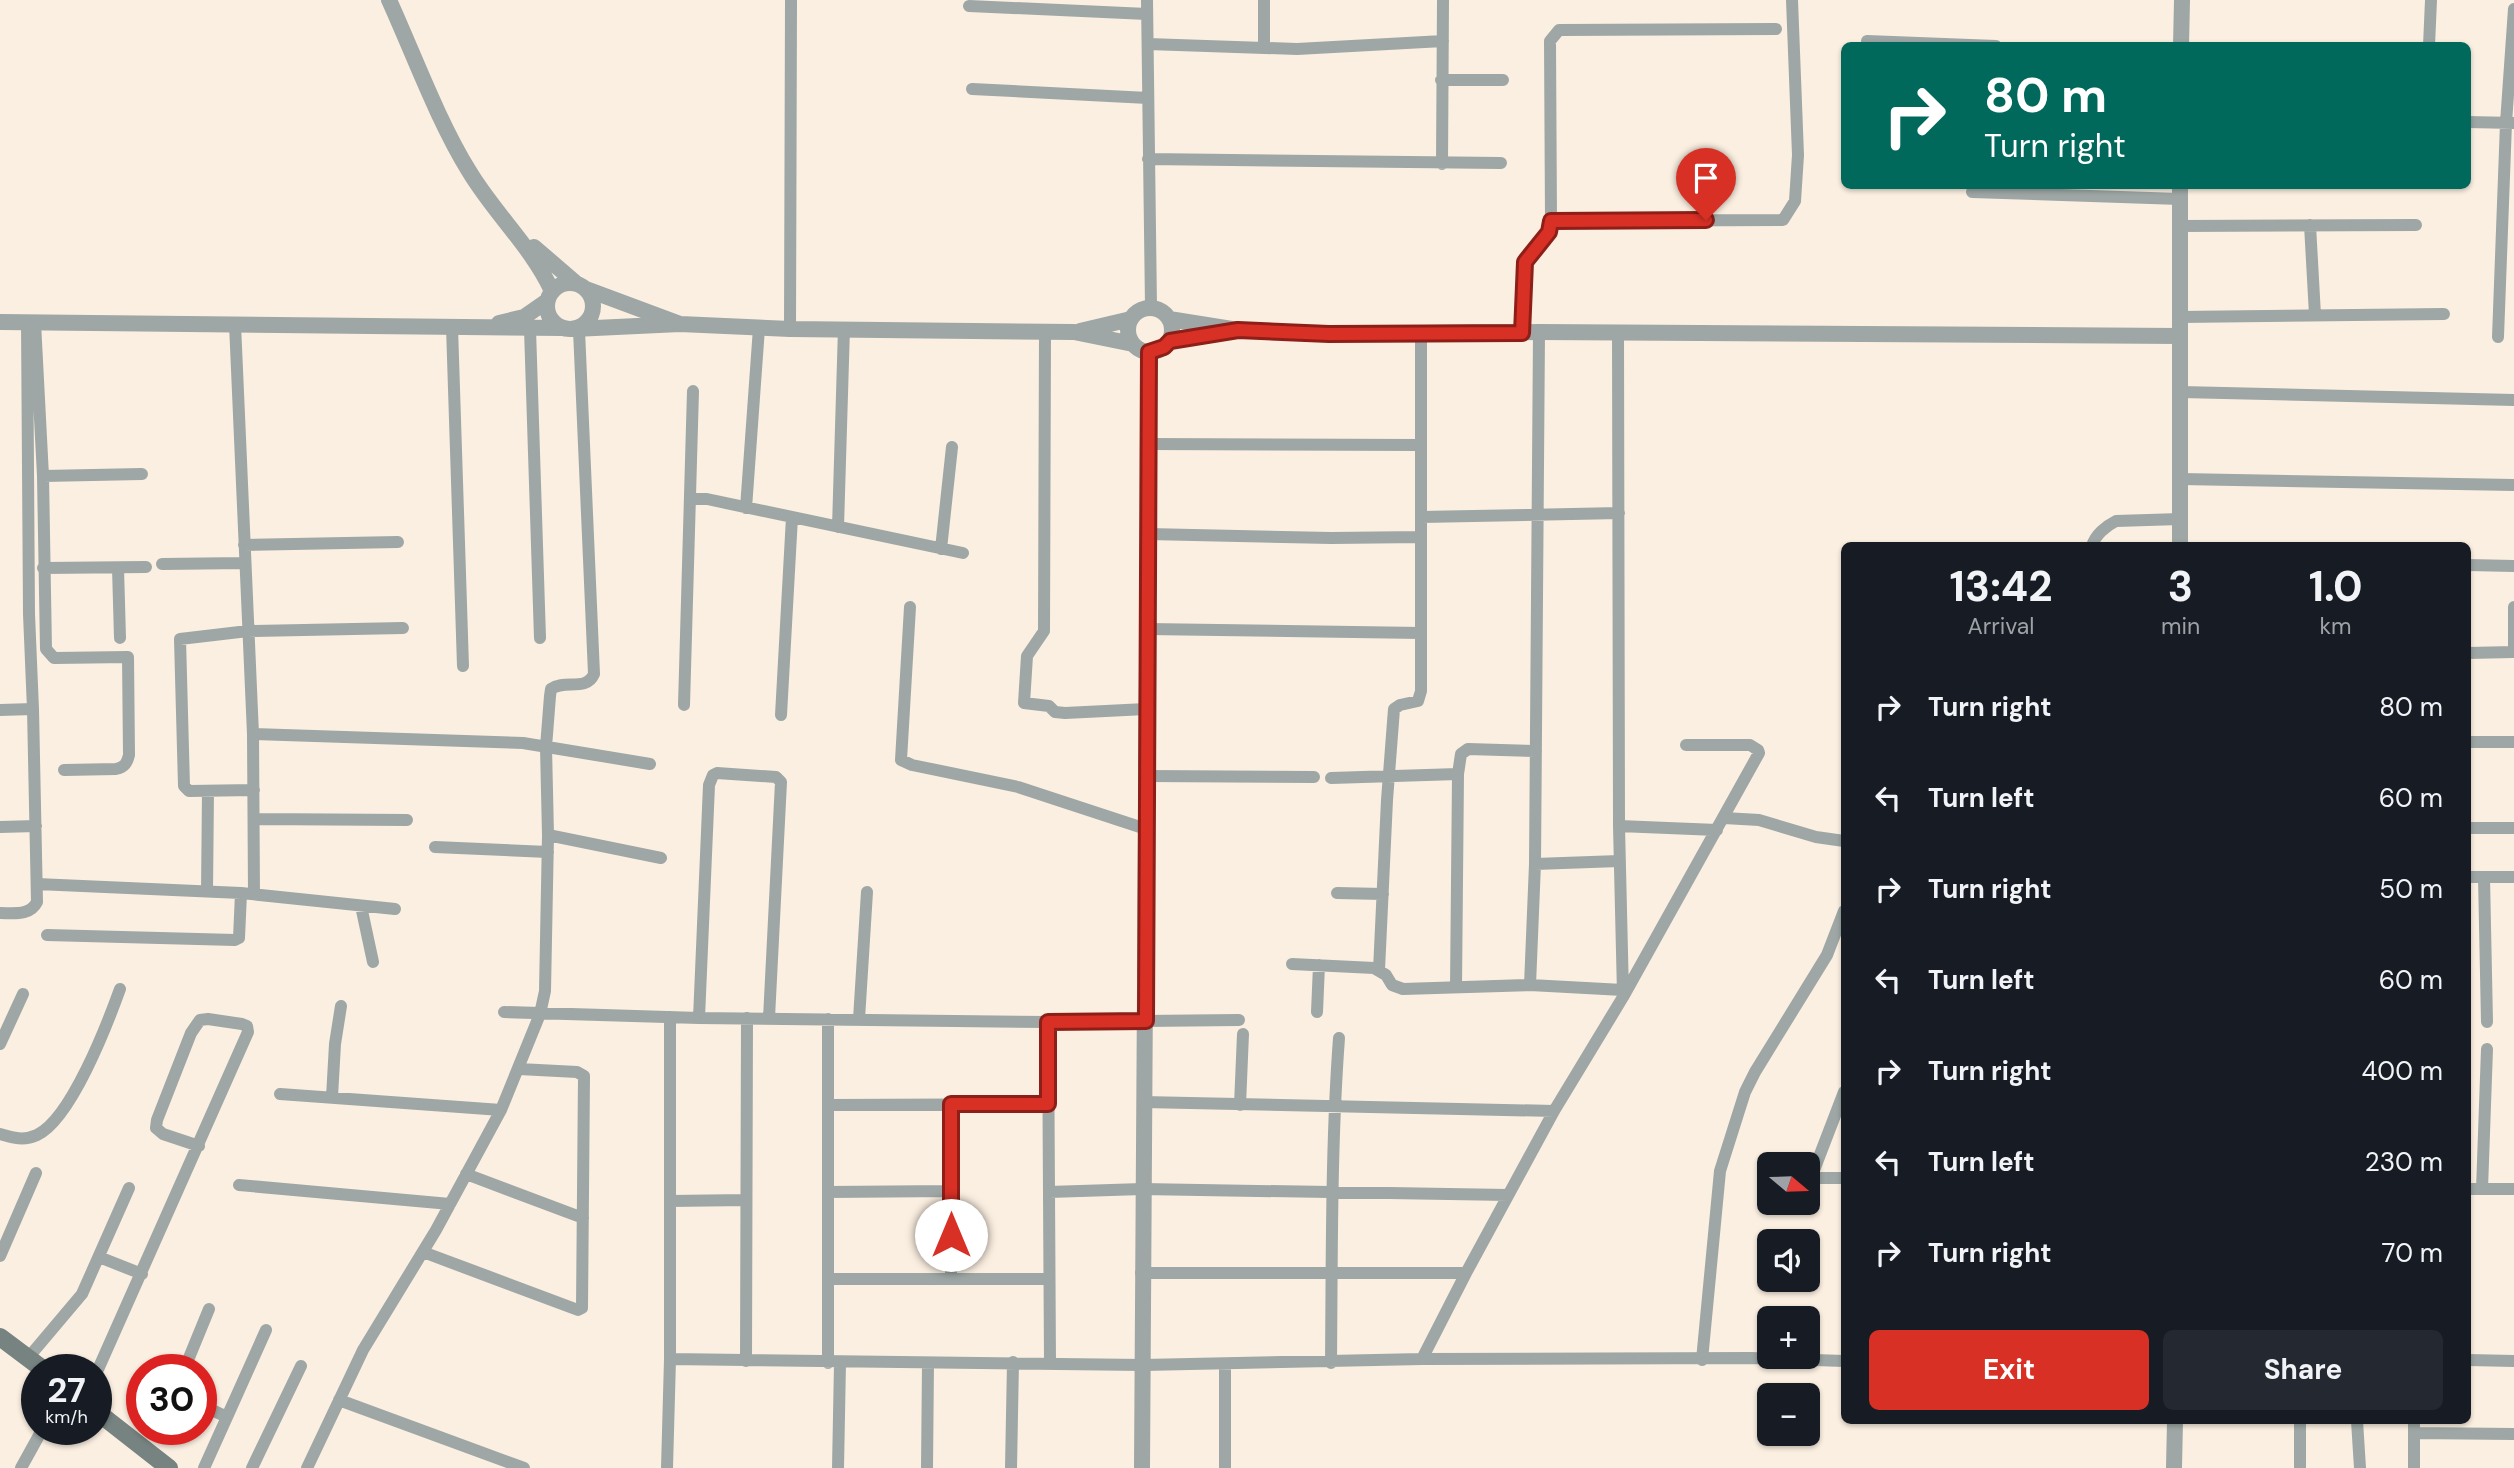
<!DOCTYPE html>
<html lang="en">
<head>
<meta charset="utf-8">
<style>
  :root { --surface:#171b24; --page:#242831; --text:#f1f3f6; --muted:#9ea1a6; --accent:#d93025 }
  body { margin:0; font-family:"DM Sans",sans-serif; background:var(--page); color:var(--text); height:100vh; display:flex; flex-direction:column; font-size:26px; white-space:nowrap }
  * { box-sizing:border-box; margin:0 }
  p { font-size:23px; color:var(--muted) }
  .icon { flex:none; width:38px; height:38px; fill:none; stroke:currentColor; stroke-width:2; stroke-linecap:round; stroke-linejoin:round }
  .map { position:relative; flex:1; overflow:hidden }
  .drawer { position:absolute; left:1841px; top:542px; width:630px; height:882px; display:flex; flex-direction:column; background:var(--surface); border-radius:10px; box-shadow:0 2px 5px #0004 }
  .drawer>* { flex:none }
  .banner { position:absolute; left:1841px; top:42px; width:630px; height:147px; border-radius:10px; box-shadow:0 2px 5px #0004; background:#00695c; color:#fff; overflow:hidden }
  .needle { width:46px; rotate:109deg }
  .fabs { position:absolute; left:1757px; top:1152px; display:grid; gap:14px }
  .fabs a { display:grid; place-items:center; width:63px; height:63px; border-radius:10px; background:var(--surface); box-shadow:0 2px 5px #0004; font-size:35px }
  .speed { position:absolute; left:21px; top:1354px; display:flex; gap:14px; font-size:35px; font-weight:700; text-align:center }
  .speed>* { display:grid; place-content:center; width:91px; height:91px; border-radius:50%; background:var(--surface); box-shadow:0 2px 5px #0004; line-height:1 }
  .speed small { font-size:18px; font-weight:400 }
  .speed .limit { border:10px solid #d22; background:#fff; color:#111 }
  .pin { position:absolute; display:grid; place-items:center; width:60px; height:60px; color:#fff; margin:-72px -30px; border-radius:50% 50% 50% 0; rotate:-45deg; box-shadow:0 0 7px #0007 }
  .pin .icon { rotate:45deg }
  .me { position:absolute; width:77px; margin:-38px; rotate:0deg; stroke-linejoin:round; filter:drop-shadow(0 0 5px #0008) }
  .turn { display:flex; align-items:center; gap:24px; height:147px; padding:0 28px; font-size:32px }
  .turn .icon { width:91px; height:91px; stroke-width:2.5 }
  .turn b { display:block; font-size:49px; line-height:60px }
  .eta { display:flex; justify-content:space-evenly; align-items:center; height:119px; text-align:center }
  .eta b { font-size:42px; font-weight:700; line-height:49px }
  .button { display:flex; gap:14px; margin-top:auto; padding:14px 28px }
  .button a { flex:1; height:80px; border-radius:10px; background:var(--accent); color:#fff; font-size:28px; font-weight:700; line-height:80px; text-align:center }
  .button a+a { background:var(--page); color:var(--text) }
  ul { padding:0; list-style:none }
  li { display:flex; align-items:center; gap:21px; height:91px; padding:0 28px }
  li div { flex:1 }
  li b { display:block; font-size:26px }
  li em { font-style:normal }
  .map>svg:first-child { display:block }
  .lines { fill:none; stroke-linecap:round; stroke-linejoin:round }
  .minor { stroke:#9ea7a5; stroke-width:12 }
  .tertiary { stroke:#9ea7a5; stroke-width:16 }
  .secondary { stroke:#768380; stroke-width:18 }
  .route-casing { stroke:#8d1f18; stroke-width:18 }
  .route { stroke:#d93025; stroke-width:12 }
</style>
</head>
<body>
<div class="map">
<svg width="2514" height="1468" viewBox="0 0 2514 1468">
  <rect width="100%" height="100%" fill="#fbefe1"/>
  <g class="lines">
    <!-- minor -->
    <path class="minor" d="M1147 0 1151 307
      M1264 0V48
      M969 6 1147 14
      M1867 41 1996 46
      M1148 44 1297 49 1443 41
      M2429 46 2431 0
      M1441 80H1503
      M972 89 1148 98
      M2468 122 2514 123
      M1148 159 1501 163
      M1442 164 1443 0
      M1972 192 2180 199
      M1551 221 1783 220 1795 201 1798 155 1792 0
      M2310 225 2315 315
      M2180 226 2416 225
      M2179 317 2444 314
      M35 322 43 476 46 649 54 658 128 657 129 755C127 763 125 767 116 769L64 770
      M235 324 253 734 254 894
      M452 327 463 666
      M530 329 540 638
      M790 329 791 0
      M1045 331 1044 631 1027 656 1024 703 1049 706 1055 712 1065 713 1146 709
      M1522 333 1525 262 1549 231 1551 221 1550 41 1559 30 1776 29
      M1618 333 1619 826 1623 994
      M2498 337 2506 123 2514 9
      M2181 392 2514 400
      M1148 444 1421 445
      M43 476 142 474
      M2181 479 2514 485
      M692 499H707L963 553
      M746 508 759 328
      M1421 517 1619 513
      M838 527 844 328
      M1148 534 1331 538 1421 537
      M244 545 398 542
      M2092 546C2095 535 2106 526 2116 521L2180 519
      M941 549 952 447
      M162 564 245 563
      M2468 565 2514 566
      M43 568 146 567
      M118 568 120 638
      M910 607 901 760 912 765 1018 787 1146 829
      M2514 607V652
      M1147 629 1421 633
      M2468 653 2513 652
      M684 705 693 391
      M0 710 33 709
      M781 715 792 517
      M253 734 523 743 650 764
      M2468 742H2514
      M1146 776 1314 777
      M1331 778 1458 774
      M254 790 189 791 184 786 180 639 248 631 403 628
      M1724 818 1759 820 1816 837 1844 841
      M254 819 407 820
      M1619 826 1717 830
      M0 827 36 826
      M2468 828H2514
      M548 835 661 858
      M435 847 548 852
      M1535 864 1619 861
      M2468 877H2514
      M2484 877 2487 1022
      M37 884 241 893 395 909
      M207 891 208 791
      M1337 893 1383 894
      M361 906 373 962
      M0 913C14 913 30 916 37 902L33 709 29 614 27 322
      M47 935 235 940 239 938 241 893
      M1292 964 1374 968 1386 975 1392 985 1403 989 1530 985 1623 990
      M1379 970 1387 800 1394 709 1400 705 1418 701 1421 691V333
      M1530 985 1535 864 1539 332
      M1456 987 1458 774 1461 754 1468 749 1536 751
      M504 1012 699 1018 1048 1022 1239 1020
      M1317 1012 1319 965
      M699 1018 709 785 713 775 717 773 776 777 781 782 769 1018
      M859 1019 867 892
      M1048 1022 1050 1363
      M0 1044 23 994
      M1844 1092 1811 1178H1844
      M280 1094 501 1110
      M332 1097 335 1044 341 1006
      M1143 1102 1554 1111
      M951 1104V1279
      M828 1105 1048 1104
      M1240 1105 1243 1034
      M0 1134C13 1138 24 1141 37 1135 71 1119 107 1025 120 989
      M466 1174 583 1218
      M239 1185 450 1204
      M2468 1189H2514
      M2482 1189 2487 1049
      M828 1192 951 1191
      M1049 1192 1142 1189 1508 1195
      M670 1201 746 1200
      M423 1252 578 1310 582 1308 584 1076 577 1072 519 1069
      M0 1256 36 1173
      M99 1257 142 1274
      M1141 1273H1466
      M828 1279H1049
      M28 1358 82 1294 129 1188
      M670 1359 1143 1365 1422 1359 1751 1358 1844 1361
      M1422 1359 1466 1273 1554 1111 1623 997 1759 753 1758 750 1750 745H1686
      M1702 1360 1720 1171 1745 1092 1755 1072 1827 955 1844 911
      M2468 1360 2514 1361
      M746 1361 747 1018
      M828 1363V1019
      M1331 1363C1332 1254 1331 1146 1339 1038
      M1225 1364V1468
      M184 1370 209 1309
      M96 1374 248 1032 247 1026 242 1024 208 1019 200 1020 191 1033 157 1120 156 1128 163 1134 199 1146
      M339 1400 524 1468
      M201 1405 227 1417 204 1468
      M227 1417 266 1330
      M2357 1421 2360 1468
      M2414 1433 2514 1434
      M21 1468 42 1430
      M252 1468 301 1366
      M307 1468 363 1350 436 1230 501 1110 540 1014 545 991 548 835 546 747 550 696 551 689C565 679 586 692 594 674L579 330
      M667 1468 670 1359V1017
      M838 1468 840 1363
      M927 1468 928 1363
      M1011 1468 1013 1362
      M2300 1468V1421
      M2414 1468V1421"/>
    <!-- tertiary -->
    <path class="tertiary" d="M389 0C414 55 438 121 469 171 494 213 531 246 552 291
      M2181 46 2182 0
      M534 247 577 284
      M547 306a23 23 0 1 1 46 0a23 23 0 1 1-46 0Z
      M586 289 680 324
      M1128 330a22 22 0 1 1 44 0a22 22 0 1 1-44 0Z
      M1169 319 1238 330 1329 334 1539 332 2179 336
      M0 322 562 328
      M499 323 524 317 547 301
      M574 329 680 324 790 329 1074 332 1133 344
      M1080 331 1131 319
      M1170 341 1225 332
      M2180 546V186
      M1142 1468 1149 352
      M2174 1468 2175 1421"/>
    <!-- secondary -->
    <path class="secondary" d="M0 1337 44 1370
      M96 1411 169 1468"/>
  </g>
  <g class="lines">
    <defs>
      <path id="route" d="M951 1235V1104H1048V1022L1146 1021 1149 352 1164 347 1170 341 1238 330 1329 334 1522 333 1525 262 1549 232 1551 221 1706 220"/>
    </defs>
    <!-- route casing -->
    <use href="#route" class="route-casing"/>
    <!-- route -->
    <use href="#route" class="route"/>
  </g>
</svg>
<div class="fabs">
<a><svg class="needle" viewBox="-14 -14 28 28"><path d="M0-13l5 13h-10z" fill="#e53935"/><path d="M0 13l5-13h-10z" fill="#9ea1a6"/></svg></a>
<a><svg class="icon" aria-label="sound" viewBox="0 0 24 24"><path d="M4 9h4l5-4v14l-5-4H4zM17 9q2 3 0 6"/></svg></a>
<a>+</a>
<a>−</a>
</div>
<div class="speed"><div>27<small>km/h</small></div><div class="limit">30</div></div>
<div class="pin" style="left:1706px;top:220px;background:#d93025"><svg class="icon" aria-label="arrive" viewBox="0 0 24 24"><path d="M6 21V4h12l-3 4 3 4H6"/></svg></div>
<svg class="me" style="left:951px;top:1235px" viewBox="-20 -20 40 40"><circle r="19" fill="#fff"/><path d="M0-13L10 11 0 6-10 11z" fill="#d93025"/></svg>
<div class="banner">
<div class="turn"><svg class="icon" aria-label="right" viewBox="0 0 24 24"><path d="M7 20v-9h11M14 6l5 5-5 5"/></svg><div><b>80 m</b>Turn right</div></div>
</div>
<section class="drawer">
<div class="eta">
<div><b>13:42</b><p>Arrival</p></div>
<div><b>3</b><p>min</p></div>
<div><b>1.0</b><p>km</p></div>
</div>
<ul>
<li><svg class="icon" aria-label="right" viewBox="0 0 24 24"><path d="M7 20v-9h11M14 6l5 5-5 5"/></svg><div><b>Turn right</b></div><em>80 m</em></li>
<li><svg class="icon" aria-label="left" viewBox="0 0 24 24"><path d="M17 20v-9H6M10 6l-5 5 5 5"/></svg><div><b>Turn left</b></div><em>60 m</em></li>
<li><svg class="icon" aria-label="right" viewBox="0 0 24 24"><path d="M7 20v-9h11M14 6l5 5-5 5"/></svg><div><b>Turn right</b></div><em>50 m</em></li>
<li><svg class="icon" aria-label="left" viewBox="0 0 24 24"><path d="M17 20v-9H6M10 6l-5 5 5 5"/></svg><div><b>Turn left</b></div><em>60 m</em></li>
<li><svg class="icon" aria-label="right" viewBox="0 0 24 24"><path d="M7 20v-9h11M14 6l5 5-5 5"/></svg><div><b>Turn right</b></div><em>400 m</em></li>
<li><svg class="icon" aria-label="left" viewBox="0 0 24 24"><path d="M17 20v-9H6M10 6l-5 5 5 5"/></svg><div><b>Turn left</b></div><em>230 m</em></li>
<li><svg class="icon" aria-label="right" viewBox="0 0 24 24"><path d="M7 20v-9h11M14 6l5 5-5 5"/></svg><div><b>Turn right</b></div><em>70 m</em></li>
</ul>
<div class="button"><a>Exit</a><a>Share</a></div>
</section>
</div>
</body>
</html>
